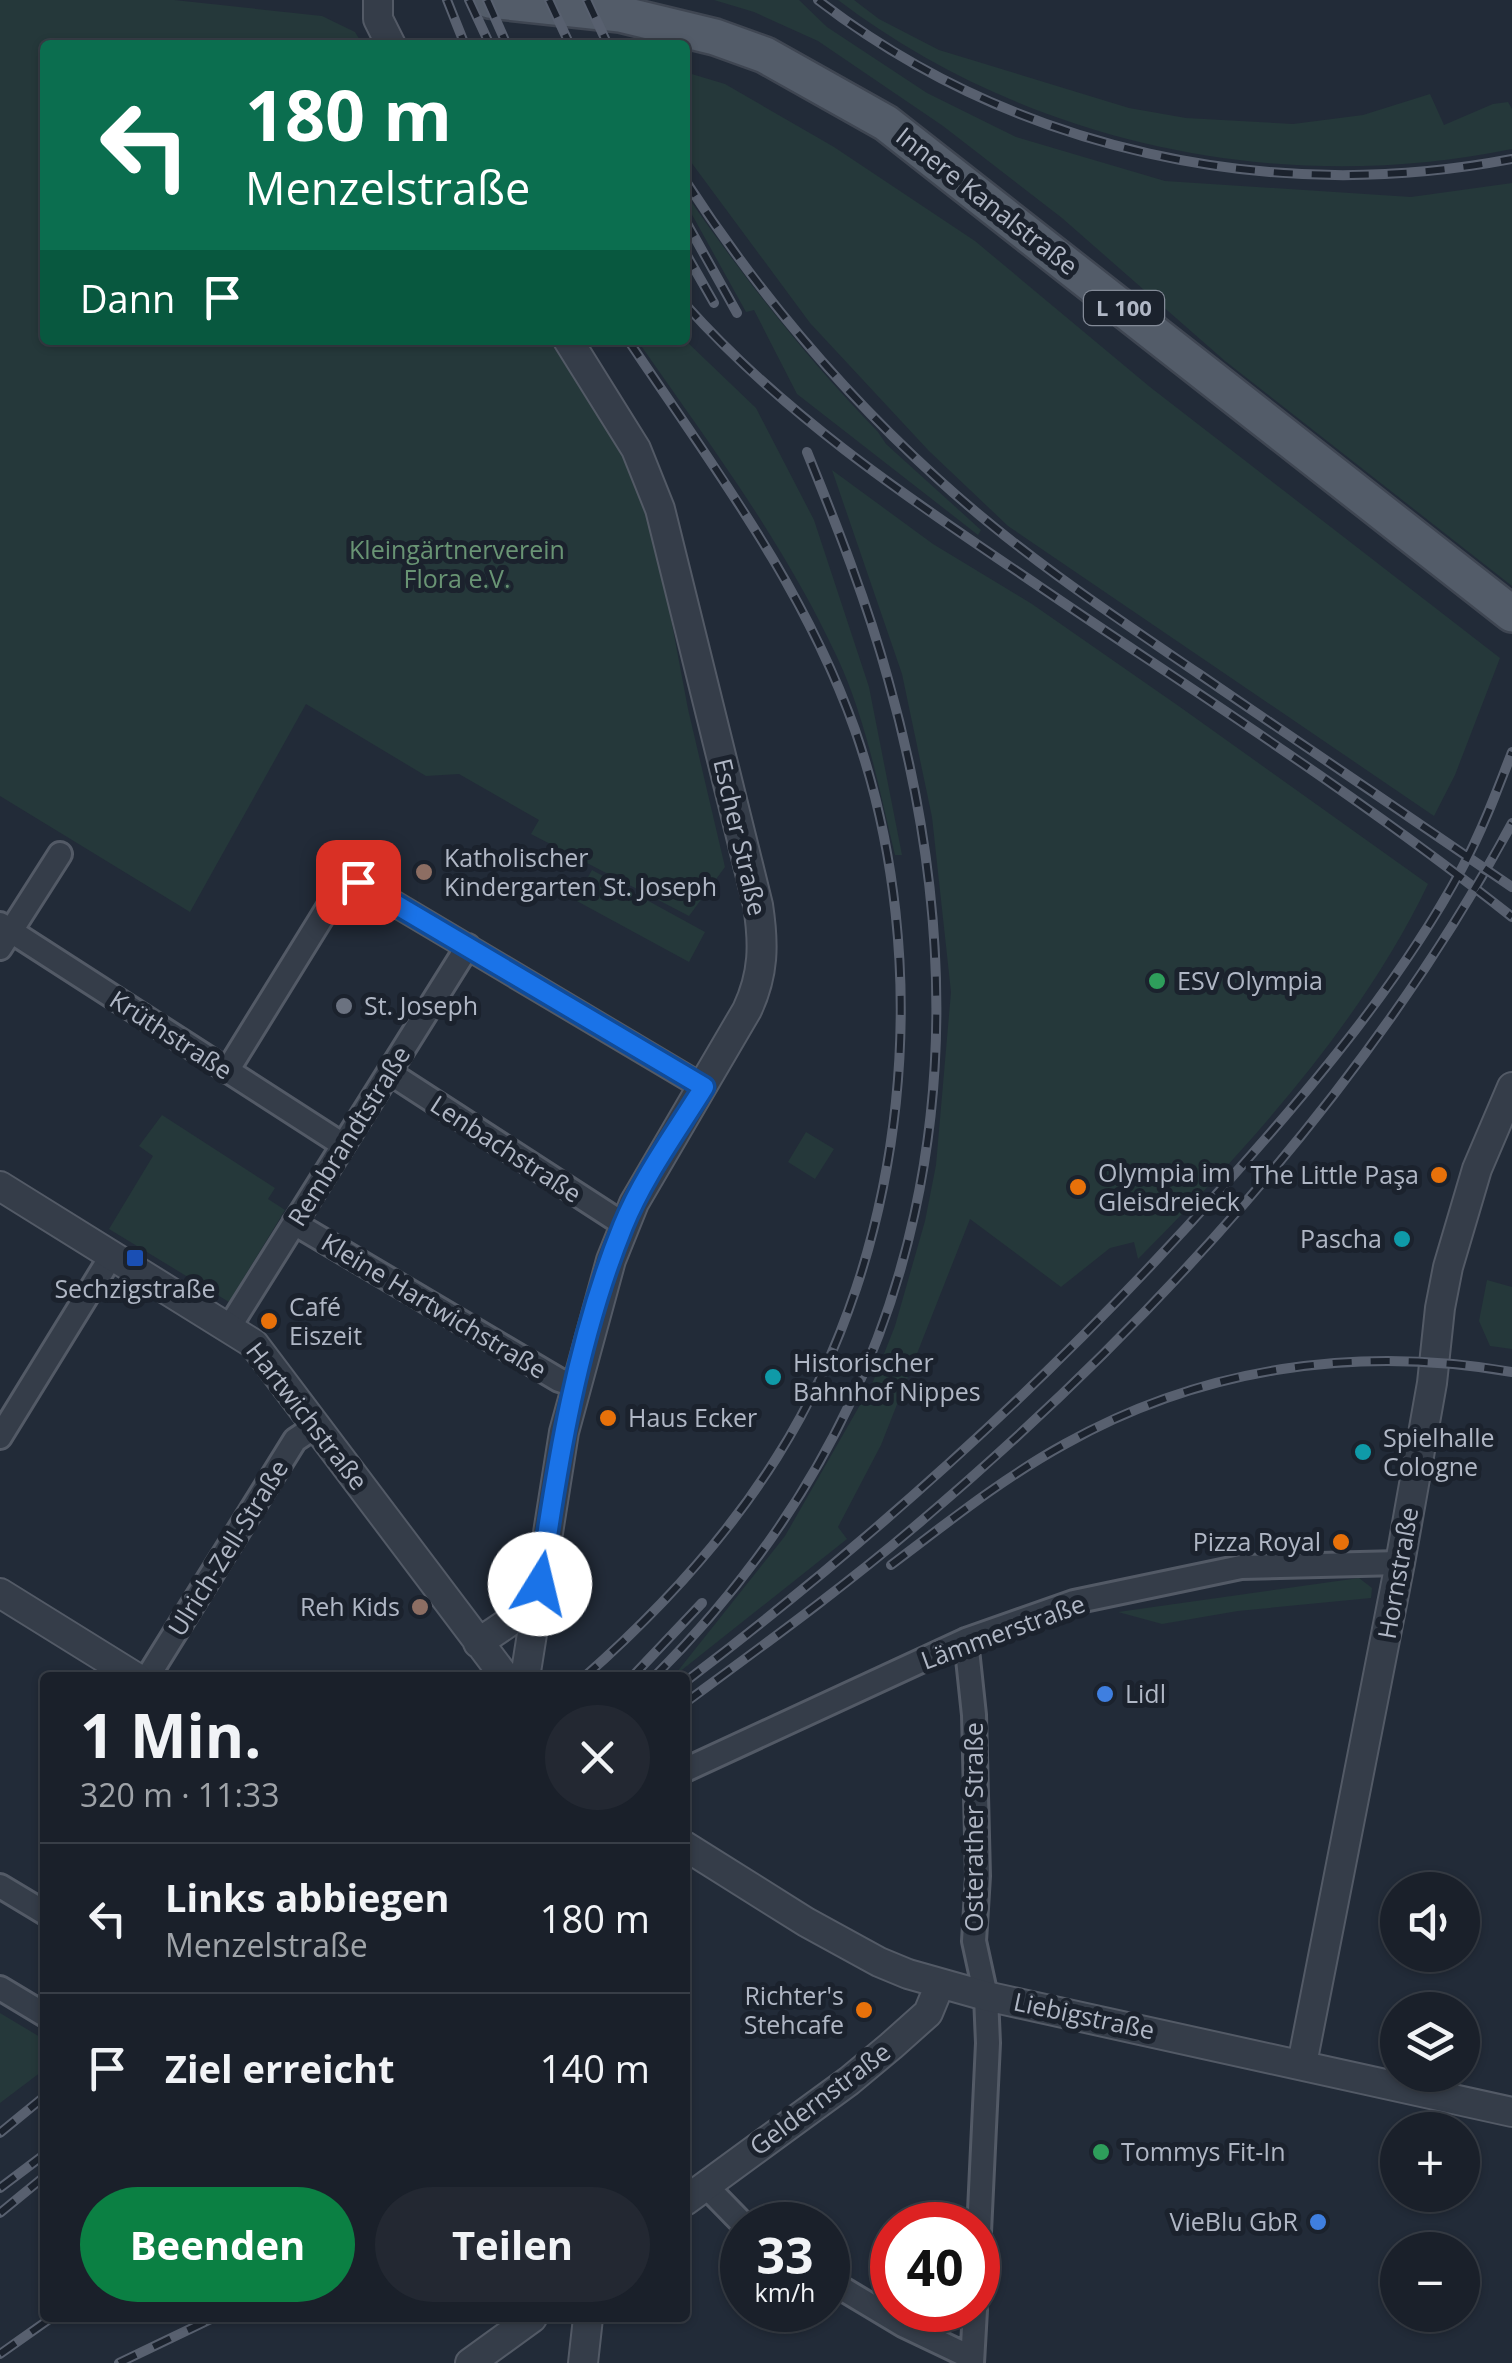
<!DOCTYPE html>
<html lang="de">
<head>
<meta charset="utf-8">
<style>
  :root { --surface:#1a202a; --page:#232832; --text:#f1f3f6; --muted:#9fa3a8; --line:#383e47; --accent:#0b8043 }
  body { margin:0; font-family:"Open Sans",sans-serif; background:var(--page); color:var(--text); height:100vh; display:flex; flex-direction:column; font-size:38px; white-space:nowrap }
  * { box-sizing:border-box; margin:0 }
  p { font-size:32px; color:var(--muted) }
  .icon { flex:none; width:55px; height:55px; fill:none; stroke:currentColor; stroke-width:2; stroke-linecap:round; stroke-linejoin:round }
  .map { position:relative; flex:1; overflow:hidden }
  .side { position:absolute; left:40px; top:1672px; width:650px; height:650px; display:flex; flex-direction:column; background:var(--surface); border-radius:10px; box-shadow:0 2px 8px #0004,0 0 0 2px var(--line) }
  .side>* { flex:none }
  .banner { position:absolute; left:40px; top:40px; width:650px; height:305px; border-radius:10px; box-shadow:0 2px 8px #0004,0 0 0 2px var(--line); background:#0b6e4f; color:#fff; overflow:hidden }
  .fabs { position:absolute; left:1380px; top:1872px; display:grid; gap:20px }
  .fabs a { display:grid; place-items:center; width:100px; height:100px; border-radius:50%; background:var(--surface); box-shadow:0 2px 8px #0004,0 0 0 2px var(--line); font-size:50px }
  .speed { position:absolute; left:720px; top:2202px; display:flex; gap:20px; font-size:50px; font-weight:700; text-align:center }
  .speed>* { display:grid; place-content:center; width:130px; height:130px; border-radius:50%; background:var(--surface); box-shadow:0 2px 8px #0004,0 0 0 2px var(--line); line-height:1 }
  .speed small { font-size:25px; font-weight:400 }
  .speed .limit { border:15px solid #d22; background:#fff; color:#111 }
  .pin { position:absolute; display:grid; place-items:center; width:85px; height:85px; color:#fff; margin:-42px; border-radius:20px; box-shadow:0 5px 15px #0006 }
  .me { position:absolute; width:110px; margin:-55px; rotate:9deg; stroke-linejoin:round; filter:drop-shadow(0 0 8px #0008) }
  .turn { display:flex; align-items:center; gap:35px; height:210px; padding:0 40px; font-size:45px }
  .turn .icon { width:130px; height:130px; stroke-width:2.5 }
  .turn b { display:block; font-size:70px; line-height:85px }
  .then { display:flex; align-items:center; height:95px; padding:0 40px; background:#0003; gap:20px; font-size:38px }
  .round { display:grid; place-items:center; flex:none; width:105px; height:105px; border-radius:52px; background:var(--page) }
  .summary { display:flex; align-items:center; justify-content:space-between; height:170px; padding:0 40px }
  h1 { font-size:60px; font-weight:700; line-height:75px }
  .primary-button { display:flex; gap:20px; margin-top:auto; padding:20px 40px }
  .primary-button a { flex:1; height:115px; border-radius:60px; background:var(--accent); color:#fff; font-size:40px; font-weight:700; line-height:115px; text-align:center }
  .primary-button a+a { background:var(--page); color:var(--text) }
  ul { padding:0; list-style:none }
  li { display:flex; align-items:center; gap:30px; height:150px; padding:0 40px; border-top:2px solid var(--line) }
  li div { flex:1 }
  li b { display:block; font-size:38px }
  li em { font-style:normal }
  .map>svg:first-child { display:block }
  .green { fill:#25383a }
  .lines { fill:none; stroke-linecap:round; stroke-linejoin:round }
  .minor-casing { stroke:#535a66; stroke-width:28 }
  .tertiary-casing { stroke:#535a66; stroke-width:32 }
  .primary-casing { stroke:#3f4652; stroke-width:40 }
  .minor { stroke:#353d49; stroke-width:22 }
  .tertiary { stroke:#353d49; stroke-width:28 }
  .primary { stroke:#535c69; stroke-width:35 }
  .rail-casing { stroke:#58606f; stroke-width:10 }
  .rail { stroke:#1b222d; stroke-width:6; stroke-dasharray:19; stroke-linecap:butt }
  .route-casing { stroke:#114b97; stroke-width:25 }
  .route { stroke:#1a73e8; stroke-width:18 }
  .education-dot { fill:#8d6e63; stroke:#1b222d; stroke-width:4 }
  .leisure-dot { fill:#2e9e5b; stroke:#1b222d; stroke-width:4 }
  .worship-dot { fill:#6b7280; stroke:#1b222d; stroke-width:4 }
  .food-dot { fill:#e8710a; stroke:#1b222d; stroke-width:4 }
  .culture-dot { fill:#0f9aa8; stroke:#1b222d; stroke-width:4 }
  .transit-dot { fill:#1a4fb4; stroke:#1b222d; stroke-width:4 }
  .shop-dot { fill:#3f7fe0; stroke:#1b222d; stroke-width:4 }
  .labels { text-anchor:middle; stroke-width:10; stroke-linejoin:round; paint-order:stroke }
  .shield { fill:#1b222d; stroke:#838a97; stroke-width:2.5 }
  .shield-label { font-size:22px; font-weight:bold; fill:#b0b7c5 }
  .street-label { font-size:25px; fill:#b0b7c5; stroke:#1b222d }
  .park-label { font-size:25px; fill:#699474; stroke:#1b222d }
  .poi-label { font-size:25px; fill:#b0b7c5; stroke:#1b222d; text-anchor:start }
</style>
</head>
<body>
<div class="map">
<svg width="1512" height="2363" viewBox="0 0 1512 2363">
  <rect width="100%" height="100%" fill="#222b38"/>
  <!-- green -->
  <path class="green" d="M0 0H174L322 16 355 32 363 45H45V340H549L617 444 637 484 656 539 688 709 725 867 689 916 531 834 539 820 459 774 426 776 306 704 190 912 0 796Z
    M714 0H799L827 27 927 93 1016 137 1165 181 1411 197 1512 183V586L1225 361 1062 218 943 126 818 41 754 12Z
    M838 0H854L879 19 939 50 1129 108 1186 118 1293 124 1363 115 1430 94 1444 125 1493 104 1508 102 1512 109V149C1279 197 1028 144 838 0Z
    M685 72 725 84 834 147 975 241 1150 387 1500 658 1455 775 1434 816 1008 526 929 451 810 323 685 154Z
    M685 193C744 278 806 358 878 432L886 444 981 530 978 535 797 394 754 310 746 312 685 202Z
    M637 340H685L756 408 814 520 869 687 902 855H895C879 789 866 719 837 657 785 544 708 442 637 340Z
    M832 470 933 544 1032 604 1180 707 1428 884C1362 1023 1246 1150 1138 1259L1134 1242 1110 1248 1061 1287 970 1219 881 1445 838 1527 847 1539 673 1677 785 1536 872 1384 895 1326 925 1221 936 1165 951 992 932 817 902 674Z
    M592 870 705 932 689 962 575 900Z
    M162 1115 275 1188 268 1199 285 1210 229 1302 109 1229 153 1156 139 1146Z
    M806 1132 834 1149 815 1179 788 1162Z
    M1487 1280 1512 1287V1349L1490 1346 1479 1321Z
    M1359 1578 1372 1588 1371 1598 1238 1611 1162 1624 1118 1612Z
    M0 2013 45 2040V2069L0 2103Z"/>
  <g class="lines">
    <defs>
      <path id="minor" d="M0 924 343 1145
        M0 948 60 854
        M227 1071 337 893 358 882 703 1087
        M390 1073 623 1224
        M294 1223 559 1380 575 1385
        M230 1326 468 946
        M0 1437 112 1255
        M966 1640 974 1715 978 1876 974 1941 986 1996 988 2043 978 2253
        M147 1678 295 1440 316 1426
        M685 1770 966 1640 1074 1602 1241 1567 1400 1563
        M0 1886 45 1913
        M0 1988 45 2015
        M705 2185 744 2225
        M828 2280 903 2325 972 2358
        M972 2363 975 2310"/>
      <path id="tertiary" d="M378 0V19L391 45
        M0 1186 254 1344 506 1678
        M0 1593 137 1678
        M478 1643 515 1618 538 1587
        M525 1678 564 1432 611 1260 634 1203 747 1010C764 974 764 944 758 905L660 509 636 449 568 340
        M685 1846 806 1922 879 1962 908 1974 986 1996 1512 2112
        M1302 2064 1400 1563 1432 1383 1440 1308 1448 1267 1477 1169 1512 1087
        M685 2201 849 2081 891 2046 928 2013 940 1984
        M470 2363 532 2318
        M583 2363 588 2318"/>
      <path id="primary" d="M489 0 620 14 715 37 765 55 886 123 1512 614"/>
    </defs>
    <!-- minor casing -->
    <use href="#minor" class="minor-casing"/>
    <!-- tertiary casing -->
    <use href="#tertiary" class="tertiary-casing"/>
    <!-- primary casing -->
    <use href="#primary" class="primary-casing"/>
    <!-- minor -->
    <use href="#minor" class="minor"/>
    <!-- tertiary -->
    <use href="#tertiary" class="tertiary"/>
    <!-- primary -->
    <use href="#primary" class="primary"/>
    <defs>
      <path id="rail" d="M447 0 465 45
        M469 0 490 45
        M487 0 507 45
        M549 0 570 45
        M587 0 608 45
        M818 0C1015 151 1270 205 1512 159
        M685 180C756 290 841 391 938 479 1019 553 1109 613 1199 674 1303 745 1408 816 1512 887
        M685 220 737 313
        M685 252 714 303
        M685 304C781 412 902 494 1021 574 1185 686 1356 793 1512 917
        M891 1565C947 1523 1003 1478 1065 1444 1202 1367 1359 1345 1512 1372
        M583 1678C657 1613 725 1540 777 1457 909 1248 936 963 855 730 804 586 712 465 628 340
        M631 1678 702 1603
        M653 1678C932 1400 993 1051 888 679 867 602 837 526 807 452
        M685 1682C883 1532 1065 1366 1230 1179 1313 1086 1402 980 1461 870 1481 833 1497 791 1512 752
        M685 1703C762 1646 840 1590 913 1528 1143 1334 1369 1089 1512 823
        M0 2133 45 2096
        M0 2188 45 2154
        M0 2213 45 2176
        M0 2354 51 2318
        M119 2363 213 2318"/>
    </defs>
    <!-- rail casing -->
    <use href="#rail" class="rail-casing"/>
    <!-- rail -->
    <use href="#rail" class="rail"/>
  </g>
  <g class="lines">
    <defs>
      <path id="route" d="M358 882 704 1087C676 1132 643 1177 623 1226 577 1339 557 1464 540 1584"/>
    </defs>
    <!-- route casing -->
    <use href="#route" class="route-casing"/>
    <!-- route -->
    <use href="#route" class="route"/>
  </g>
  <!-- markers -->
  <g class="education-dot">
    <circle cx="424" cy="872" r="10"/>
    <circle cx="420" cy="1607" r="10"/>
  </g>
  <g class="leisure-dot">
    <circle cx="1157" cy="981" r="10"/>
    <circle cx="1101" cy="2152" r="10"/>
  </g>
  <circle class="worship-dot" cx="344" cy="1006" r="10"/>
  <g class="food-dot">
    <circle cx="1439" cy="1175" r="10"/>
    <circle cx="1078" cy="1187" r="10"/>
    <circle cx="269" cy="1321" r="10"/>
    <circle cx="608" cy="1418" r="10"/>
    <circle cx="1341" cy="1542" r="10"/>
    <circle cx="864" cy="2010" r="10"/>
  </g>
  <g class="culture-dot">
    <circle cx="1402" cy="1239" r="10"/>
    <circle cx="773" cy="1377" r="10"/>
    <circle cx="1363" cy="1452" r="10"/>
  </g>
  <rect class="transit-dot" x="125" y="1248" width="20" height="20" rx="5"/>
  <g class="shop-dot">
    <circle cx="1105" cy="1694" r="10"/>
    <circle cx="1318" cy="2222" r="10"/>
  </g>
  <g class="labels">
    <!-- shield labels -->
    <rect class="shield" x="1084" y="291" width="80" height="34" rx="8"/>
    <g class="shield-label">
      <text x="1124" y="316">L 100</text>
    </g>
    <!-- street labels -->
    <g class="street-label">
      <text transform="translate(987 201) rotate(38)" y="9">Innere Kanalstraße</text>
      <text transform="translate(740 837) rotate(77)" y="9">Escher Straße</text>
      <text transform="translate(171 1035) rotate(33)" y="9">Krüthstraße</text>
      <text transform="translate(349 1136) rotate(-58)" y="9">Rembrandtstraße</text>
      <text transform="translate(506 1149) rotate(33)" y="9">Lenbachstraße</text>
      <text transform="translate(434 1306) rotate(31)" y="9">Kleine Hartwichstraße</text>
      <text transform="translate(307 1416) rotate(52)" y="9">Hartwichstraße</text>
      <text transform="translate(228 1548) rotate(-58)" y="9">Ulrich-Zell-Straße</text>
      <text transform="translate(1398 1573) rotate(-80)" y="9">Hornstraße</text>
      <text transform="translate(1003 1632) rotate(-20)" y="9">Lämmerstraße</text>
      <text transform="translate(974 1827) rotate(-90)" y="9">Osterather Straße</text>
      <text transform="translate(1084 2016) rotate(12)" y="9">Liebigstraße</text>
      <text transform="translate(820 2099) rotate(-37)" y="9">Geldernstraße</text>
    </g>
    <!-- park labels -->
    <g class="park-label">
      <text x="457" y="559">Kleingärtnerverein<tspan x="457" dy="29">Flora e.V.</tspan></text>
    </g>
    <!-- poi labels -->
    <g class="poi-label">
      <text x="444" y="867">Katholischer<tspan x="444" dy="29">Kindergarten St. Joseph</tspan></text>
      <text x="1177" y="990">ESV Olympia</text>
      <text x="364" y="1015">St. Joseph</text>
      <text x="1098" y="1182">Olympia im<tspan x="1098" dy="29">Gleisdreieck</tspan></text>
      <text x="1419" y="1184" text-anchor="end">The Little Paşa</text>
      <text x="1382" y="1248" text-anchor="end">Pascha</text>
      <text x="135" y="1298" text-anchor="middle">Sechzigstraße</text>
      <text x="289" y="1316">Café<tspan x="289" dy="29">Eiszeit</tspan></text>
      <text x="793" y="1372">Historischer<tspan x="793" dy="29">Bahnhof Nippes</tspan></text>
      <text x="628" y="1427">Haus Ecker</text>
      <text x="1383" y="1447">Spielhalle<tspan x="1383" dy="29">Cologne</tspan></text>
      <text x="1321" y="1551" text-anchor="end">Pizza Royal</text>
      <text x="400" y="1616" text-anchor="end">Reh Kids</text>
      <text x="1125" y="1703">Lidl</text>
      <text x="844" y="2005" text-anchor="end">Richter's<tspan x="844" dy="29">Stehcafe</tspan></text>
      <text x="1121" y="2161">Tommys Fit-In</text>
      <text x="1298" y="2231" text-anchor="end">VieBlu GbR</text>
    </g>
  </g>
</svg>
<div class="fabs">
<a><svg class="icon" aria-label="sound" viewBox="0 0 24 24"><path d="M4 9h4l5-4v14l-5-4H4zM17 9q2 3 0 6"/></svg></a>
<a><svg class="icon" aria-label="layers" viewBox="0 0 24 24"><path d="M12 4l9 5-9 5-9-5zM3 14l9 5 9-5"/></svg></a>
<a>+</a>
<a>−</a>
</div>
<div class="speed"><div>33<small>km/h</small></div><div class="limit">40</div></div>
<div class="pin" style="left:358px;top:882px;background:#d93025"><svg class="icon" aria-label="arrive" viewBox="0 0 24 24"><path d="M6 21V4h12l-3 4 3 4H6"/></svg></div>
<svg class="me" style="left:540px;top:1584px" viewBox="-20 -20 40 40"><circle r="19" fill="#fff"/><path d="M0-13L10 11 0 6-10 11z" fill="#1a73e8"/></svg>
<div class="banner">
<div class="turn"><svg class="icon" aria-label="left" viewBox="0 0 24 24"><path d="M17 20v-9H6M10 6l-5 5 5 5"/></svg><div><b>180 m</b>Menzelstraße</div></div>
<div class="then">Dann<svg class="icon" aria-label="arrive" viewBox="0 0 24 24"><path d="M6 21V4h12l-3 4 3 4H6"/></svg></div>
</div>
<section class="side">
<div class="summary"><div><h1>1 Min.</h1><p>320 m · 11:33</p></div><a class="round"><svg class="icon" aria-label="close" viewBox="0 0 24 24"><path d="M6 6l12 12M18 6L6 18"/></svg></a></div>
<ul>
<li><svg class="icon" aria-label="left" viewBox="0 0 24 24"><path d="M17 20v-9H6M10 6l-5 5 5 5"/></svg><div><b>Links abbiegen</b><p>Menzelstraße</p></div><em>180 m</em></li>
<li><svg class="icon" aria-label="arrive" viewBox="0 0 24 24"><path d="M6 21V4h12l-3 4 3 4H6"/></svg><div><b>Ziel erreicht</b></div><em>140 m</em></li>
</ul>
<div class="primary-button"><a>Beenden</a><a>Teilen</a></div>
</section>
</div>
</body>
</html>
